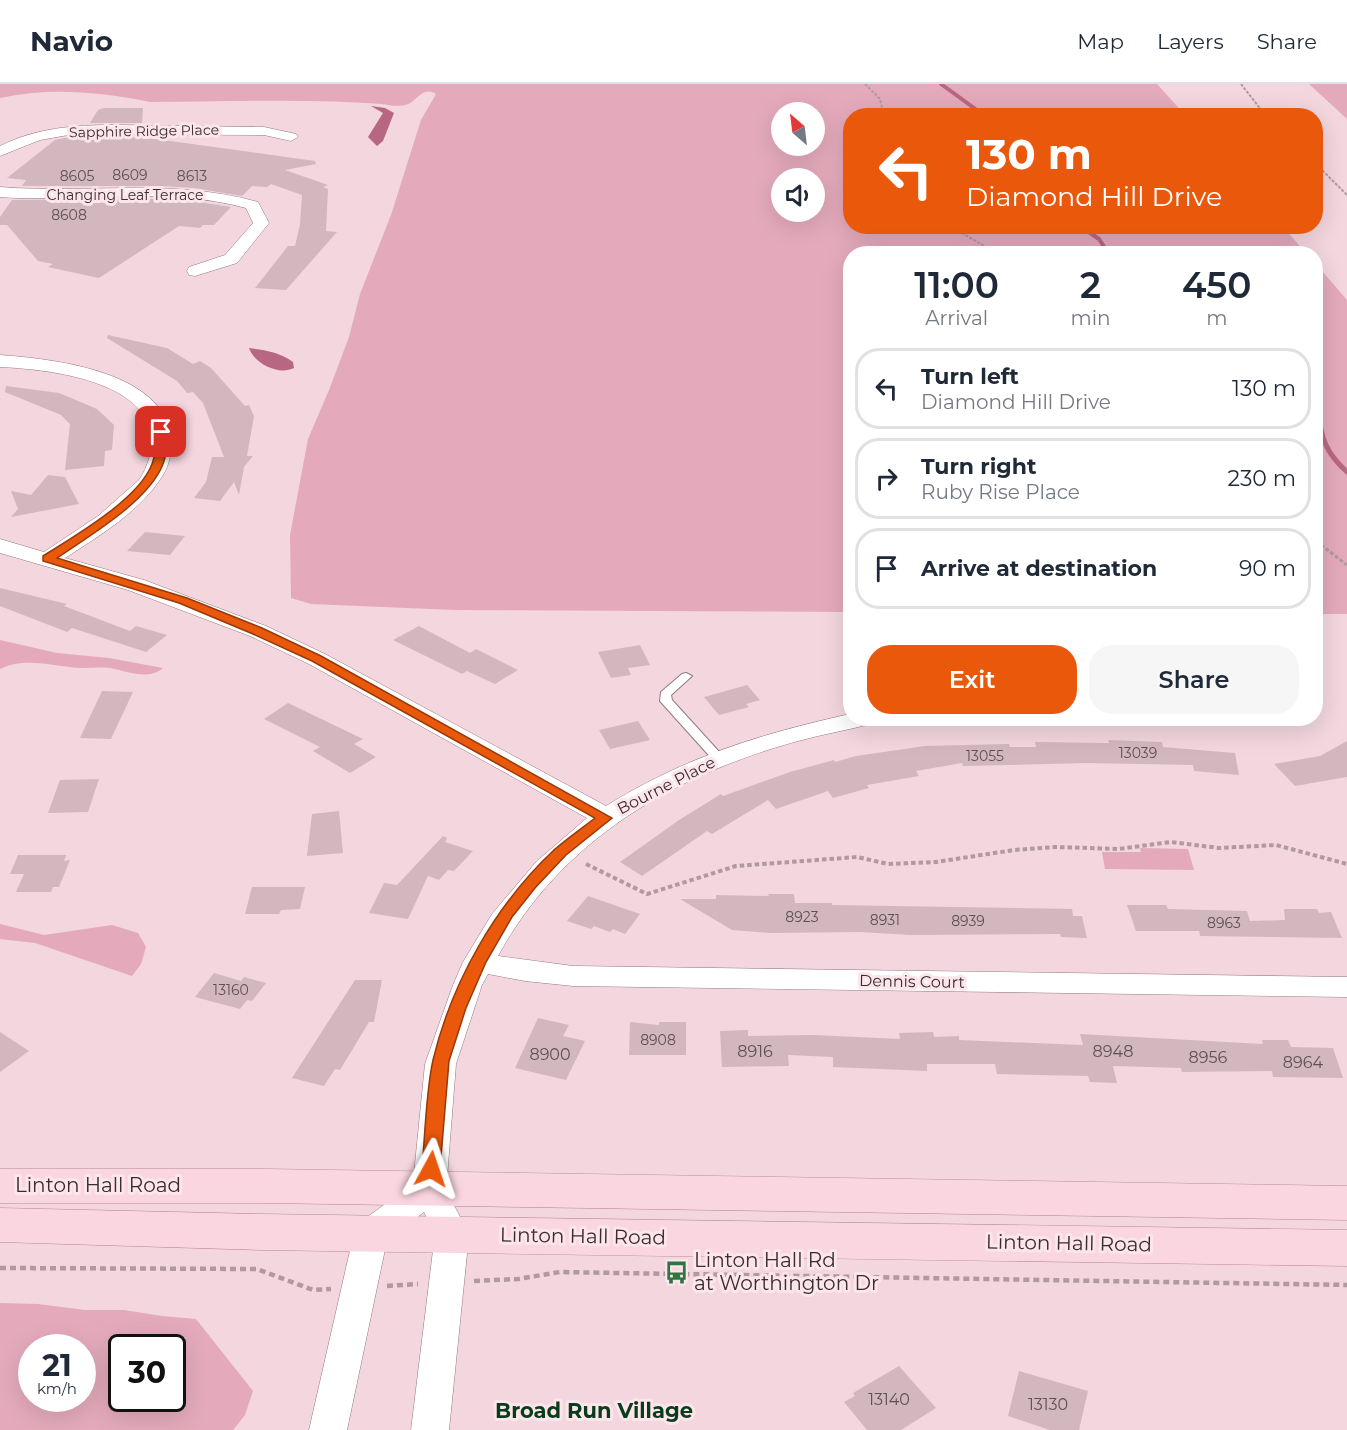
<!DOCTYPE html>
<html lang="en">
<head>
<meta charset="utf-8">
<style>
  :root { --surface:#fff; --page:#f6f6f7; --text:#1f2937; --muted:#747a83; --line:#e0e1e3; --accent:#ea580c }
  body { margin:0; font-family:Montserrat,sans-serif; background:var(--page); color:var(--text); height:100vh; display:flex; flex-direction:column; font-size:22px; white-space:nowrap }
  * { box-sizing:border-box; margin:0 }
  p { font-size:20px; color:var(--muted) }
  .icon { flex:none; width:33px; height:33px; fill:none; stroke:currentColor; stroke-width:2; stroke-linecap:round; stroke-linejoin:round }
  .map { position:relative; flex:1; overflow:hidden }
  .panel { position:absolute; left:843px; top:162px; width:480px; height:480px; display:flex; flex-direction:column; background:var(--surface); border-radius:24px; box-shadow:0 6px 24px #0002 }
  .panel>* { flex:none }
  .hud { position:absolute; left:843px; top:24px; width:480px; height:126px; border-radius:24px; box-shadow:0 6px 24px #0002; background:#ea580c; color:#fff; overflow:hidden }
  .needle { width:39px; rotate:332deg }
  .buttons { position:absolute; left:771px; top:18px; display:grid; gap:12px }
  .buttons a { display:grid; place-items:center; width:54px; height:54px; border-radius:50%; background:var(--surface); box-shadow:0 6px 24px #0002; font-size:30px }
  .speed { position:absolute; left:18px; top:1250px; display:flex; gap:12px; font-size:30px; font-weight:700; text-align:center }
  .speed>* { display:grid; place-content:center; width:78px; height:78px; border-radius:50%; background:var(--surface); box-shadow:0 6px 24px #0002; line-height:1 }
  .speed small { font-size:15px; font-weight:400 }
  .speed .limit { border:3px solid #111; border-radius:9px; background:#fff; color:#111 }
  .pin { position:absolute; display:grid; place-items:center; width:51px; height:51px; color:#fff; margin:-26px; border-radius:12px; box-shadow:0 3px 9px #0006 }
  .me { position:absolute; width:66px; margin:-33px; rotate:5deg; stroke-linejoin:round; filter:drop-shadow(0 0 4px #0008) }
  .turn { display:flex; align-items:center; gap:21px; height:126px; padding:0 24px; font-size:27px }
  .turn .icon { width:78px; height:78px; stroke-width:2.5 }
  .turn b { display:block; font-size:42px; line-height:51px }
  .eta { display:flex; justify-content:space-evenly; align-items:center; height:102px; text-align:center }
  .eta b { font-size:36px; font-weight:600; line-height:42px }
  .button { display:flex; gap:12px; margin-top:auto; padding:12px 24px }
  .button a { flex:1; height:69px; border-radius:24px; background:var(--accent); color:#fff; font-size:24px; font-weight:600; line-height:69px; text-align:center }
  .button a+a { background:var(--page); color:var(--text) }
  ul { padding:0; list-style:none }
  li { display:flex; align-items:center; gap:18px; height:81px; margin:0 12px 9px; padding:0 12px; border:3px solid var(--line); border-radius:24px }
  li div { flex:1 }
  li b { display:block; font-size:22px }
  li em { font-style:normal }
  header { display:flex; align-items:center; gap:36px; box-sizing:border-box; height:84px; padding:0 30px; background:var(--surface); border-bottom:2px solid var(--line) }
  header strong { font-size:28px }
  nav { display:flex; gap:33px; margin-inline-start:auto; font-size:21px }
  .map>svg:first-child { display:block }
  .green { fill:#e4aabb; fill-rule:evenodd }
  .water { fill:#b86782 }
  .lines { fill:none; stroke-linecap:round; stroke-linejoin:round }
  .stream-far1 { stroke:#b86782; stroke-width:4 }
  .stream { stroke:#b86782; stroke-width:5 }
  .building { fill:#d3b7bf }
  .service-casing { stroke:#937980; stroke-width:2 }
  .minor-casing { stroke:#937980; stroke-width:1 }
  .primary-casing { stroke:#b48995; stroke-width:1 }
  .path-far3 { stroke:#b09aa0; stroke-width:2; stroke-dasharray:3 1.5; stroke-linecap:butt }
  .path-far2 { stroke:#b09aa0; stroke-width:3; stroke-dasharray:4 2; stroke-linecap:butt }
  .path-far1 { stroke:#b09aa0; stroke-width:4; stroke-dasharray:4.5 3; stroke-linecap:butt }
  .path { stroke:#b09aa0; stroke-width:4.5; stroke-dasharray:6 4; stroke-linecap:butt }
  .service { fill:#fff; fill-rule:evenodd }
  .minor { fill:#fff; fill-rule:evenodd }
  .primary { fill:#fad6e0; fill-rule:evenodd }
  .route { fill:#ea580c; stroke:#983908; stroke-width:1.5 }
  .labels { text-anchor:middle; stroke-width:6; stroke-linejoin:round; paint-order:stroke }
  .far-street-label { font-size:14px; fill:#382d30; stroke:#fce5eb }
  .number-label { font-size:14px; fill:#5f5054 }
  .street-label { font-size:16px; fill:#382d30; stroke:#fce5eb }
  .near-number-label { font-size:16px; fill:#5f5054 }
  .near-street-label { font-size:20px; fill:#382d30; stroke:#fce5eb }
  .near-poi-label { font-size:20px; fill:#382d30; stroke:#fce5eb; text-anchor:start }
  .near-neighbourhood-label { font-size:21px; font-weight:bold; fill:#093c1a; stroke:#fce5eb }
</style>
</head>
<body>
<header>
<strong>Navio</strong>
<nav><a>Map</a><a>Layers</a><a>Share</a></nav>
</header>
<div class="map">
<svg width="1347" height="1346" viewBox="0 0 1347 1346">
  <rect width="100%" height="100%" fill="#f3d6de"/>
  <!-- green -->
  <path class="green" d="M0 0H1157L1185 31 850 32V142L1283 143 1306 169 850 170V528L455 526 311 520 291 514 290 451 308 355 329 306 349 253 360 210 391 131 421 36 436 10C421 1 417 19 405 21 397 23 389 21 382 20 305 14 227 18 150 18 100 8 50 3 0 14ZM814 28V62H782V28ZM814 94V128H782V94Z
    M1309 0H1347V35Z
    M1316 180 1347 216V530H1316Z
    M0 556 57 569 109 574 163 584C148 597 127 587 110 584 100 583 91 584 82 584 55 583 26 572 0 585Z
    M1140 764 1188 765 1194 786 1105 785 1102 768H1141Z
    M0 840 44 851 112 841 138 849 146 863 141 880 132 892 35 859 0 855Z
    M0 1219 38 1220 85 1226H124L162 1232 196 1235 253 1307 245 1331 233 1346H0ZM32 1263H82V1314H32ZM122 1263H172V1314H122Z"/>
  <!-- water -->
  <path class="water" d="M371 22 385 24 394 29 383 57 377 62 368 53 383 29Z
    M249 264C264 266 280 268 293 278L294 284C278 292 254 279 249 264Z"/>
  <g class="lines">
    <!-- stream-far1 -->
    <path class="stream-far1" d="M941 0 985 32
      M1080 142 1099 155 1109 170"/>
    <!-- stream -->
    <path class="stream" d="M1316 324 1319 327C1320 354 1327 370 1347 388"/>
  </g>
  <!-- building -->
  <path class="building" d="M104 24H143L142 39H90L98 26Z
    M74 52 141 53 315 77 316 80 285 86 328 101 323 103 328 105 326 147 337 148 286 206 255 204 288 162H295L300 140 302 111 271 100 267 103 252 102 242 112 194 104 162 102H22L26 96 7 94 55 56Z
    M154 115 185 116 231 123 214 141H203L200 144 179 142 99 194 48 183 53 180 38 177 7 141H0V133L12 116Z
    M108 251 167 264 193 280 200 277 211 284 245 322 249 321 254 332 247 372H253L244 383 239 411 234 398 220 417 194 414 206 398 212 373H224L203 319 193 308 187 309 177 297 107 254Z
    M6 302 59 309 97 325 114 341 112 366 105 367 104 382 65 386 70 340 61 331 5 308Z
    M48 391 65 393 79 420 11 433 18 425 11 407 31 411Z
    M145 448 185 452 170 471 127 467Z
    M0 504 67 520 64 522 130 547 136 542 167 551 146 568 72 544 67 548 0 522Z
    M419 542 470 569 476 565 518 586 495 600 467 587 462 590 393 556Z
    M640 561 650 581 628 584 631 591 611 594 598 568Z
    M747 601 760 616 746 620 749 623 719 631 704 613Z
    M102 607 133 608 111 655 80 654Z
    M288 619 363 655 354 660 376 673 350 689 313 667 320 663 264 635Z
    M638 637 650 656 610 665 599 646Z
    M1108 656 1162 658 1163 663 1235 669 1239 691 1194 687 1193 681 1088 679 963 682 962 679 916 687 919 692 867 701 869 704 833 714 828 707 776 725 768 716 712 750 707 747 642 792 620 778 679 736 721 710 723 712 790 688 834 676 835 678 856 672 925 662 1009 660 1010 663H1036L1035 658 1109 659Z
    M1347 657V693L1295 702 1274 680 1320 672Z
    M99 695 88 728 48 729 60 696Z
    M339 727 343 769 307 772 312 730Z
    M443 752 447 754 445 758 473 767 454 787 448 786 439 796 428 792 408 835 369 829 384 799 397 801Z
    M18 771H66L64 777 70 776 59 803H53L51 808H16L24 790H10Z
    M252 803H305L300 825 281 826 279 830H245Z
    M768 810H794L795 819H832V821L1072 825 1073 832H1082L1087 854 1061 853 1060 850 911 851 860 848 771 849 732 846 680 815H716V811L769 812Z
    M588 812 617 822 640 830 625 850 613 845 610 848 594 842 591 845 567 837Z
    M1127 821H1166L1168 825 1247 827 1250 837 1285 836 1284 825H1317L1319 829 1331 828 1342 854 1200 852 1199 847H1136Z
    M214 889 241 897 244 893 266 899 252 917 247 916 240 925 195 913Z
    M355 896H382L374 938H369L340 986 335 985 324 1002 292 994Z
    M538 934 569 941 563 952 585 957 566 996 515 984Z
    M630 938 659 941V938H686V971H629Z
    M748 946V952L813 951 900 955 899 949 933 948 934 953 959 952V956L1083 961 1080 950 1263 960 1262 956H1288L1291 963 1333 964 1343 994 1273 993 1272 987 1182 988 1181 984 1113 982 1117 999 1090 998 1088 992 997 990 995 980H927V987L833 983V973L788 971 789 982 722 983 720 947Z
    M0 948 29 967 0 988Z
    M899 1282 936 1324 901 1346H867L844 1318 855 1312 853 1309Z
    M1019 1287 1088 1307 1079 1346H1050L1008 1332Z"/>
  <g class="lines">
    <defs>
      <path id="service" d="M686 589 692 592 671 611 672 616 722 671 724 674 722 677H714L660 617 661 608 682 590Z"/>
      <path id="minor" d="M114 41 264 43 296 50 298 53 291 57 264 51 74 50 40 56 0 72V62C36 44 74 41 114 41Z
        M0 103C87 110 172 94 258 118L269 139 237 179 195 192 189 191 187 187 189 183 225 171 253 139 246 124C166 102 81 119 0 113Z
        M0 271C52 275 156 286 170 347 174 361 170 379 163 391 141 427 99 452 65 474L144 496 266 542 325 570 606 722C685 673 760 650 850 630V634H877L874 639C849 646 823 650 798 657 674 691 561 756 498 872L573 882 1347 893V913L573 902 525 897 488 890 482 901 456 980 446 1106 469 1150 449 1346H411L435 1150 424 1128 387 1156 347 1346H309L354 1149 359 1139 413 1100 425 980 453 901 463 878 492 830 537 777 587 734 309 580 250 552 128 506 0 469V455L44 468 98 432 139 396C148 383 154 364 151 348 139 295 45 285 0 283Z"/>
      <path id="primary" d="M0 1085H266L1347 1102V1136L266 1119H0Z
        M0 1124 261 1130 1347 1146V1182L261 1166 0 1158Z"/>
    </defs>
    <!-- service casing -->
    <use href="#service" class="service-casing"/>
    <!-- minor casing -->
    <use href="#minor" class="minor-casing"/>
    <!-- primary casing -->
    <use href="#primary" class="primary-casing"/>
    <!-- path-far3 -->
    <path class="path-far3" d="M865 0 880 15 884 32
      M1241 0 1266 32
      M1316 80 1347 111
      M950 142 998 170"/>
    <!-- path-far2 -->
    <path class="path-far2" d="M1316 457 1347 481"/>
    <!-- path-far1 -->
    <path class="path-far1" d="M586 780 647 810 736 782 857 773 888 780 936 778 1014 766 1056 763 1118 765 1171 758 1219 764 1276 761 1347 780"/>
    <!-- path -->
    <path class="path" d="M0 1184 257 1185 313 1206 331 1205
      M474 1197 518 1195 560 1188 1347 1201
      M387 1202 418 1200"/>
    <!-- service -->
    <use href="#service" class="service"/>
    <!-- minor -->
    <use href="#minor" class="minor"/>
    <!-- primary -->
    <use href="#primary" class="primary"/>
  </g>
  <!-- route -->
  <path class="route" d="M161 345 166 348C167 359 167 370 163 380 149 417 89 452 57 474L187 514 262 544 321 572 612 734 566 771 535 804 512 833 486 878 466 924 449 977 440 1085 437 1089 431 1091 425 1089 422 1085C425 1052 426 1007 433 976 452 897 496 820 555 765 568 754 582 744 595 734L312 577 253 550 179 519 43 477V472C75 452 139 415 152 380 156 370 156 359 156 348Z"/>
  <!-- icons -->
  <defs>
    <symbol id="bus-bare" viewBox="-9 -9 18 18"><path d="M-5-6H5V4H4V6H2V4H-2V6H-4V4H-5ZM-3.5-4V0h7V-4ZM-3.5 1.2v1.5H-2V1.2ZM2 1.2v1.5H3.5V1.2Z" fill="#2e7541" stroke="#fce5eb" stroke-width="2.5" paint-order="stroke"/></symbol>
  </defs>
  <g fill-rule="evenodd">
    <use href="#bus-bare" x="660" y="1172" width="33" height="33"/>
  </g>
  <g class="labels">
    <!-- far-street labels -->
    <g class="far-street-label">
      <text transform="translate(144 47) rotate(-1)" y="5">Sapphire Ridge Place</text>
      <text x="125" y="116">Changing Leaf Terrace</text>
    </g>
    <!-- number labels -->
    <g class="number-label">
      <text x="130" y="96">8609</text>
      <text x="77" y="97">8605</text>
      <text x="192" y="97">8613</text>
      <text x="69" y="136">8608</text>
      <text x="1138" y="674">13039</text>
      <text x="985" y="677">13055</text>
      <text x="802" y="838">8923</text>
      <text x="885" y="841">8931</text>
      <text x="968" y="842">8939</text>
      <text x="1224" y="844">8963</text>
      <text x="231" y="911">13160</text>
      <text x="658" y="961">8908</text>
    </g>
    <!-- street labels -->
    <g class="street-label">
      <text transform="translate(666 701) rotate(-27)" y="6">Bourne Place</text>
      <text transform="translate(912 897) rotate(1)" y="6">Dennis Court</text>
    </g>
    <!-- near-number labels -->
    <g class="near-number-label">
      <text x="755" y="973">8916</text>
      <text x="1113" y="973">8948</text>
      <text x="550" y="976">8900</text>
      <text x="1208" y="979">8956</text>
      <text x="1303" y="984">8964</text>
      <text x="889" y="1321">13140</text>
      <text x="1048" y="1326">13130</text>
    </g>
    <!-- near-street labels -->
    <g class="near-street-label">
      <text x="98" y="1108">Linton Hall Road</text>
      <text transform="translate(583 1152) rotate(1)" y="7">Linton Hall Road</text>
      <text transform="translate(1069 1159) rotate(1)" y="7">Linton Hall Road</text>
    </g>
    <!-- near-poi labels -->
    <g class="near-poi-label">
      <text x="694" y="1183">Linton Hall Rd<tspan x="694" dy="23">at Worthington Dr</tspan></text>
    </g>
    <!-- near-neighbourhood labels -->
    <g class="near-neighbourhood-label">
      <text x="594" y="1334">Broad Run Village</text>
    </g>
  </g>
</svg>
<div class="buttons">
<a><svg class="needle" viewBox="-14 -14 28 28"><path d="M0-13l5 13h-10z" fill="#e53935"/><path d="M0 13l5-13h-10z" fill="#747a83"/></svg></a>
<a><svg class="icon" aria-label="sound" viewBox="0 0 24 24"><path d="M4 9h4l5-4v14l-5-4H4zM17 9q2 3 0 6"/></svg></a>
</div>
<div class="speed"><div>21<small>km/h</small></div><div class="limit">30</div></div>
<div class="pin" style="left:161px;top:348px;background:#d93025"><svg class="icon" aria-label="arrive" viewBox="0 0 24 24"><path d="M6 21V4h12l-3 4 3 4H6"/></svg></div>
<svg class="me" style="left:431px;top:1085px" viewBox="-20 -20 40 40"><path d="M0-17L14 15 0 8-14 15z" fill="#ea580c" stroke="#fff" stroke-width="4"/></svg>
<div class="hud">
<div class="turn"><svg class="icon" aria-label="left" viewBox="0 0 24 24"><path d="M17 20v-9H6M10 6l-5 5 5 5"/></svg><div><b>130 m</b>Diamond Hill Drive</div></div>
</div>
<section class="panel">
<div class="eta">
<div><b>11:00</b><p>Arrival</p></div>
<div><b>2</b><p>min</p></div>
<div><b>450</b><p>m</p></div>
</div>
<ul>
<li><svg class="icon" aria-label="left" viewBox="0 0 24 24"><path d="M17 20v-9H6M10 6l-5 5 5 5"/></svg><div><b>Turn left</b><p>Diamond Hill Drive</p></div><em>130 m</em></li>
<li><svg class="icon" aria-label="right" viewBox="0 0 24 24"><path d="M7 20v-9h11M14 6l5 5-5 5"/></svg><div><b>Turn right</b><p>Ruby Rise Place</p></div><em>230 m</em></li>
<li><svg class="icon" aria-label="arrive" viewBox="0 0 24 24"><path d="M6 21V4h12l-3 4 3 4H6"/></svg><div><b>Arrive at destination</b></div><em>90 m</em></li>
</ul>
<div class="button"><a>Exit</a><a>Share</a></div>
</section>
</div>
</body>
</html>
